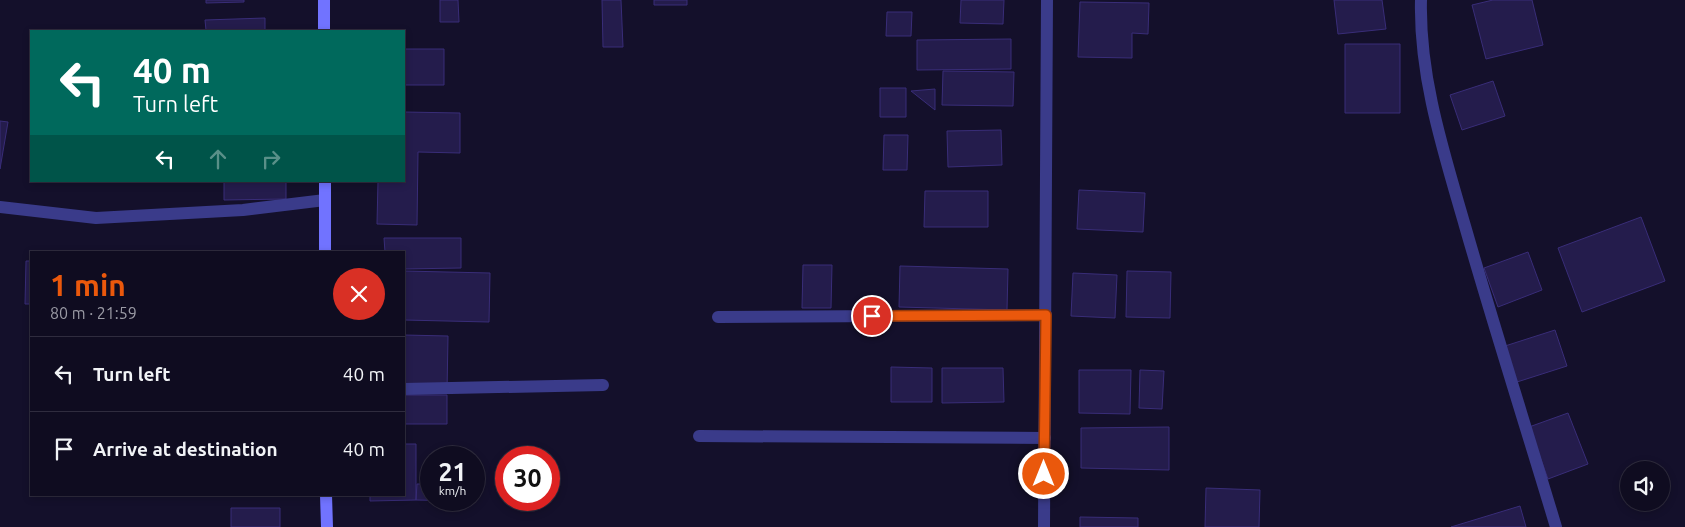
<!DOCTYPE html>
<html lang="en">
<head>
<meta charset="utf-8">
<style>
  :root { --surface:#0f0c20; --page:#181529; --text:#f1f3f6; --muted:#9b9ba5; --line:#2f2c3e; --accent:#ea580c }
  body { margin:0; font-family:Ubuntu,sans-serif; background:var(--page); color:var(--text); height:100vh; display:flex; flex-direction:column; font-size:19px; white-space:nowrap }
  * { box-sizing:border-box; margin:0 }
  p { font-size:16px; color:var(--muted) }
  .icon { flex:none; width:28px; height:28px; fill:none; stroke:currentColor; stroke-width:2; stroke-linecap:round; stroke-linejoin:round }
  .map { position:relative; flex:1; overflow:hidden }
  .side { position:absolute; left:30px; top:251px; width:375px; height:245px; display:flex; flex-direction:column; background:var(--surface); border-radius:0px; box-shadow:0 2px 8px #0003,0 0 0 1px var(--line) }
  .side>* { flex:none }
  .top-card { position:absolute; left:30px; top:30px; width:375px; height:152px; border-radius:0px; box-shadow:0 2px 8px #0003,0 0 0 1px var(--line); background:#00695c; color:#fff; overflow:hidden }
  .tools { position:absolute; left:1620px; top:461px; display:grid; gap:10px }
  .tools a { display:grid; place-items:center; width:50px; height:50px; border-radius:50%; background:var(--surface); box-shadow:0 2px 8px #0003,0 0 0 1px var(--line); font-size:25px }
  .speed { position:absolute; left:420px; top:446px; display:flex; gap:10px; font-size:25px; font-weight:700; text-align:center }
  .speed>* { display:grid; place-content:center; width:65px; height:65px; border-radius:50%; background:var(--surface); box-shadow:0 2px 8px #0003,0 0 0 1px var(--line); line-height:1 }
  .speed small { font-size:12px; font-weight:400 }
  .speed .limit { border:8px solid #d22; background:#fff; color:#111 }
  .pin { position:absolute; display:grid; place-items:center; width:42px; height:42px; color:#fff; margin:-21px; border:2px solid #fff; border-radius:50%; box-shadow:0 1px 5px #0007 }
  .me { position:absolute; width:55px; margin:-28px; rotate:0deg; stroke-linejoin:round; filter:drop-shadow(0 0 4px #0008) }
  .turn { display:flex; align-items:center; gap:18px; height:105px; padding:0 20px; font-size:22px }
  .turn .icon { width:65px; height:65px; stroke-width:2.5 }
  .turn b { display:block; font-size:35px; line-height:42px }
  .lanes { display:flex; align-items:center; height:48px; padding:0 20px; background:#0003; justify-content:center; gap:25px; direction:ltr }
  .lanes .off { opacity:.35 }
  .round { display:grid; place-items:center; flex:none; width:52px; height:52px; border-radius:26px; background:var(--page) }
  .head { display:flex; align-items:center; justify-content:space-between; height:85px; padding:0 20px }
  h1 { font-size:30px; font-weight:600; line-height:38px; color:var(--accent) }
  ul { padding:0; list-style:none }
  li { display:flex; align-items:center; gap:15px; height:75px; padding:0 20px; border-top:1px solid var(--line) }
  li div { flex:1 }
  li b { display:block; font-size:19px }
  li em { font-style:normal }
  .map>svg:first-child { display:block }
  .building { fill:#241c4c; stroke:#392d78 }
  .lines { fill:none; stroke-linecap:round; stroke-linejoin:round }
  .lane { stroke:#3a3b8a; stroke-width:12 }
  .street { stroke:#3a3b8a; stroke-width:12 }
  .secondary { stroke:#7173ff; stroke-width:12 }
  .route-casing { stroke:#983908; stroke-width:12 }
  .route { stroke:#ea580c; stroke-width:9 }
</style>
</head>
<body>
<div class="map">
<svg width="1685" height="527" viewBox="0 0 1685 527">
  <rect width="100%" height="100%" fill="#14102b"/>
  <!-- building -->
  <path class="building" d="M206 0H244V2L206 3Z
    M440 0H458L459 22H440Z
    M602 0H621L623 47H603Z
    M654 0H687V5H654Z
    M961 0H1004L1003 24 960 23Z
    M1334 0H1382L1386 29 1338 34Z
    M1493 0H1532L1543 45 1486 59 1472 5Z
    M1080 2 1149 3 1148 34 1132 33V58L1078 57Z
    M887 12H912L911 36H886Z
    M265 18V31H191L206 30 205 20Z
    M1011 39V69L917 70V40Z
    M1345 44H1400V113H1345Z
    M404 49H444V85H404Z
    M943 71 1014 72 1013 106 942 105Z
    M1493 81 1505 116 1462 130 1450 95Z
    M880 88H906V117H880Z
    M935 89V110L911 91Z
    M404 112 460 113V153L418 152 417 225 377 224 378 181H404Z
    M0 121 8 122 0 169Z
    M1001 130 1002 165 948 167 947 131Z
    M884 135H908L907 170H883Z
    M224 181H286V199L224 200Z
    M1079 190 1145 193 1143 232 1077 229Z
    M925 191H988V227H924Z
    M1641 217 1665 281 1582 312 1558 248Z
    M384 238H461V268L404 269V252H385Z
    M1528 252 1542 290 1498 307 1484 268Z
    M26 261H31V304H25Z
    M803 265H832L831 308H802Z
    M900 266 1008 269 1007 310 899 307Z
    M404 271 490 273 489 322 404 320Z
    M1127 271 1171 272 1170 318 1126 317Z
    M1073 273 1117 275 1115 318 1071 316Z
    M1555 330 1567 366 1517 382 1505 346Z
    M404 335 448 336 447 392H404Z
    M891 367 932 368V402H891Z
    M942 368H1003L1004 402 942 403Z
    M1079 370H1131L1130 414 1079 413Z
    M1140 370 1164 371 1162 409 1139 408Z
    M404 395H447V424H404Z
    M1568 413 1588 464 1548 479 1529 427Z
    M1169 427V470L1081 468V428Z
    M404 444H416V500L370 501V495H404Z
    M417 484H431V500L464 501 416 500Z
    M1206 488 1260 490 1259 527H1205Z
    M1520 506 1526 527H1451Z
    M231 508H280V527H231Z
    M1080 517 1138 518V527H1080Z"/>
  <g class="lines">
    <!-- lane -->
    <path class="lane" d="M718 317 1046 315
      M404 389 603 385
      M699 436 1045 438"/>
    <!-- street -->
    <path class="street" d="M1421 0C1419 77 1444 153 1465 226 1494 327 1526 427 1556 527
      M0 207 96 218 243 210 325 200
      M1044 527 1047 0"/>
    <!-- secondary -->
    <path class="secondary" d="M324 0V31
      M325 181V252
      M326 495 327 527"/>
  </g>
  <g class="lines">
    <defs>
      <path id="route" d="M872 316 1046 315 1044 474"/>
    </defs>
    <!-- route casing -->
    <use href="#route" class="route-casing"/>
    <!-- route -->
    <use href="#route" class="route"/>
  </g>
</svg>
<div class="tools">
<a><svg class="icon" aria-label="sound" viewBox="0 0 24 24"><path d="M4 9h4l5-4v14l-5-4H4zM17 9q2 3 0 6"/></svg></a>
</div>
<div class="speed"><div>21<small>km/h</small></div><div class="limit">30</div></div>
<div class="pin" style="left:872px;top:316px;background:#d93025"><svg class="icon" aria-label="arrive" viewBox="0 0 24 24"><path d="M6 21V4h12l-3 4 3 4H6"/></svg></div>
<svg class="me" style="left:1044px;top:474px" viewBox="-20 -20 40 40"><circle r="17" fill="#ea580c" stroke="#fff" stroke-width="3"/><path d="M0-11L8 9 0 5-8 9z" fill="#fff"/></svg>
<div class="top-card">
<div class="turn"><svg class="icon" aria-label="left" viewBox="0 0 24 24"><path d="M17 20v-9H6M10 6l-5 5 5 5"/></svg><div><b>40 m</b>Turn left</div></div>
<div class="lanes"><svg class="icon" aria-label="left" viewBox="0 0 24 24"><path d="M17 20v-9H6M10 6l-5 5 5 5"/></svg><svg class="icon off" aria-label="ahead" viewBox="0 0 24 24"><path d="M12 20V5M6 11l6-6 6 6"/></svg><svg class="icon off" aria-label="right" viewBox="0 0 24 24"><path d="M7 20v-9h11M14 6l5 5-5 5"/></svg></div>
</div>
<section class="side">
<div class="head"><div><h1>1 min</h1><p>80 m · 21:59</p></div><a class="round" style="background:#d93025;color:#fff"><svg class="icon" aria-label="close" viewBox="0 0 24 24"><path d="M6 6l12 12M18 6L6 18"/></svg></a></div>
<ul>
<li><svg class="icon" aria-label="left" viewBox="0 0 24 24"><path d="M17 20v-9H6M10 6l-5 5 5 5"/></svg><div><b>Turn left</b></div><em>40 m</em></li>
<li><svg class="icon" aria-label="arrive" viewBox="0 0 24 24"><path d="M6 21V4h12l-3 4 3 4H6"/></svg><div><b>Arrive at destination</b></div><em>40 m</em></li>
</ul>
</section>
</div>
</body>
</html>
